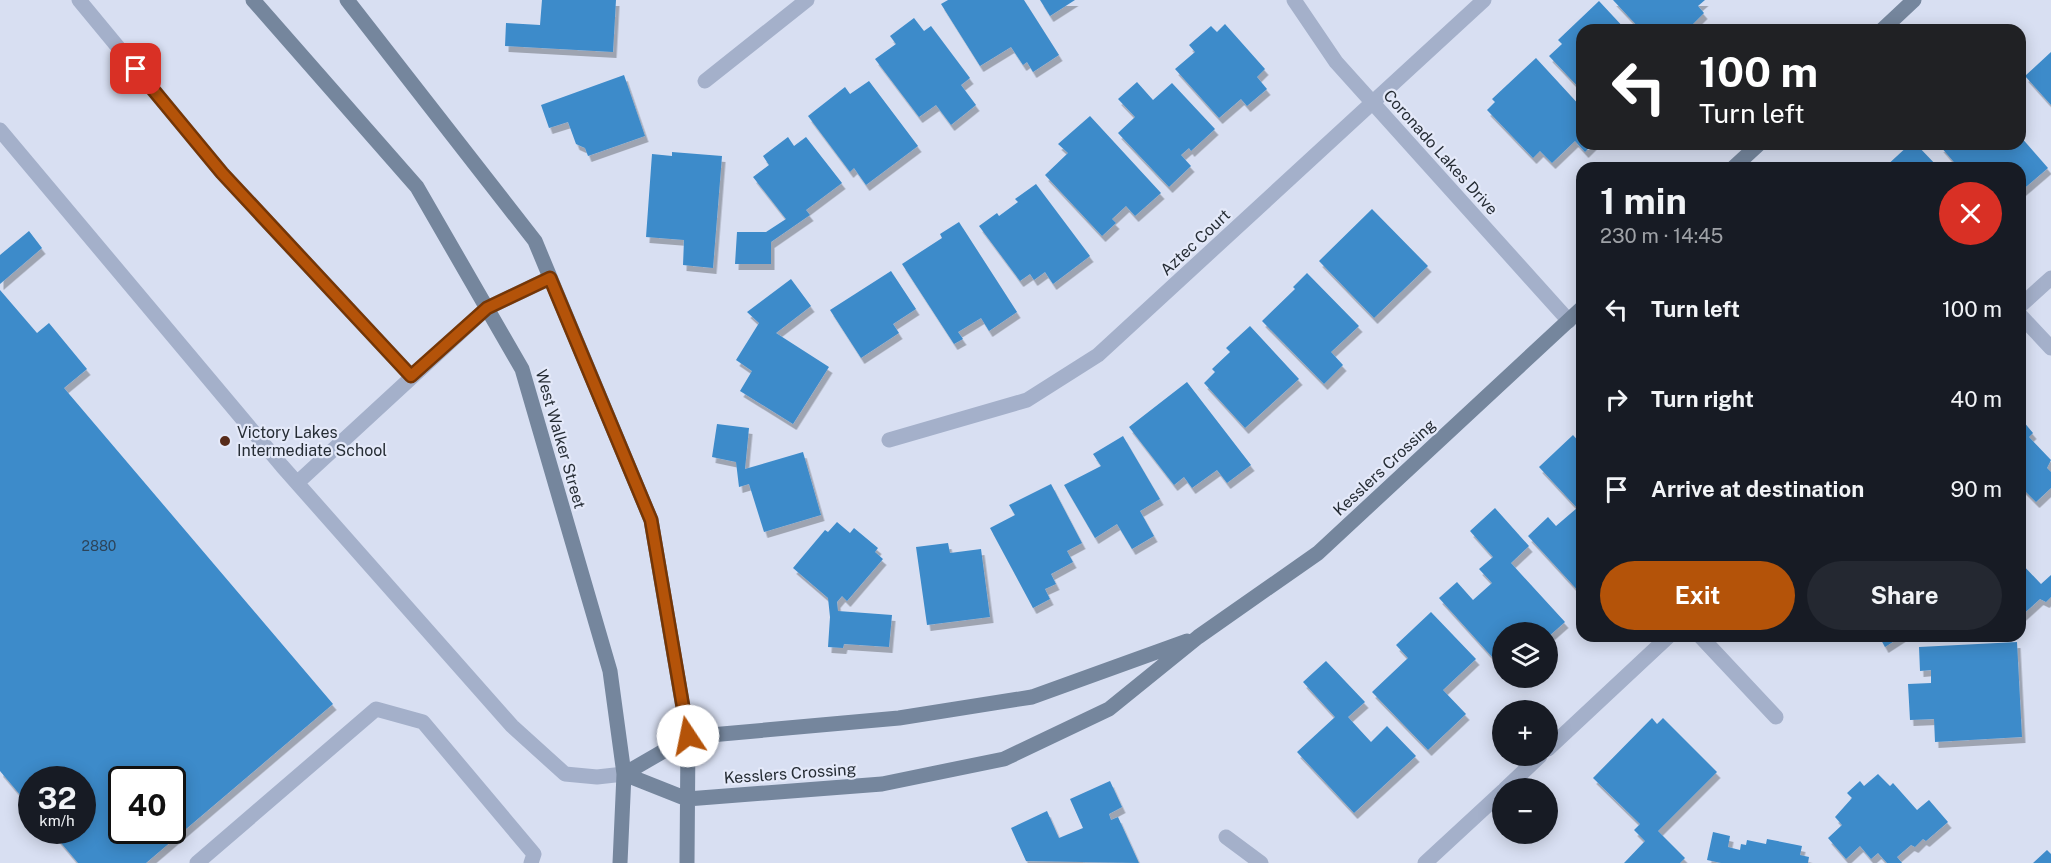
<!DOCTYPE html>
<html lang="en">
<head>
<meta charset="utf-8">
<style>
  :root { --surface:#171b24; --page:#242831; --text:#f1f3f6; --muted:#9ea1a6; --accent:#b45309 }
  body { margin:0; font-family:"Public Sans",sans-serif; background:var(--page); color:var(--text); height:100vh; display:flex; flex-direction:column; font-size:22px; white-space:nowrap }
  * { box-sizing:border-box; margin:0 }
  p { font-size:20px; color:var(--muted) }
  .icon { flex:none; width:33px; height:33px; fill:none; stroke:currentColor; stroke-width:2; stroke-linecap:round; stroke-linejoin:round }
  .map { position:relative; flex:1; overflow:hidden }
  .drawer { position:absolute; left:1576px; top:162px; width:450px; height:480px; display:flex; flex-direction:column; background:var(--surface); border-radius:18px; box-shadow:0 3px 15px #0003 }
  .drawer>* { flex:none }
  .guide { position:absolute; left:1576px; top:24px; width:450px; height:126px; border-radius:18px; box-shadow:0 3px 15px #0003; background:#202124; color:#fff; overflow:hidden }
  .fabs { position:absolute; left:1492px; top:622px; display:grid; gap:12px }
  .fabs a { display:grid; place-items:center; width:66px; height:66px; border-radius:50%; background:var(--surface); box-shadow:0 3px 15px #0003; font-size:30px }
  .speed { position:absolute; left:18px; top:766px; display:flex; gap:12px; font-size:30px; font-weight:700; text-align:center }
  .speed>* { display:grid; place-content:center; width:78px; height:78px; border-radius:50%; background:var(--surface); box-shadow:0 3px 15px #0003; line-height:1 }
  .speed small { font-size:15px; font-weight:400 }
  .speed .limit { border:3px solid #111; border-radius:9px; background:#fff; color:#111 }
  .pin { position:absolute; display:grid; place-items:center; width:51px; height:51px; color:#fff; margin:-26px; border-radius:12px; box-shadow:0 3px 9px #0006 }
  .me { position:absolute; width:66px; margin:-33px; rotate:349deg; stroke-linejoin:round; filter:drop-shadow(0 0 4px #0008) }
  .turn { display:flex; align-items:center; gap:21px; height:126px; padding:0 24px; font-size:27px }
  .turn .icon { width:78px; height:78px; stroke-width:2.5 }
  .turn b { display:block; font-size:42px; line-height:51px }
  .round { display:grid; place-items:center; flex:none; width:63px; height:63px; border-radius:32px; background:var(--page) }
  .overview { display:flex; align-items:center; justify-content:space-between; height:102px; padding:0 24px }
  h1 { font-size:36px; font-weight:700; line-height:45px }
  .primary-button { display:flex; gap:12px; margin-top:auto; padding:12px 24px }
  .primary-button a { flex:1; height:69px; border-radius:36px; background:var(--accent); color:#fff; font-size:24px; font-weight:700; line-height:69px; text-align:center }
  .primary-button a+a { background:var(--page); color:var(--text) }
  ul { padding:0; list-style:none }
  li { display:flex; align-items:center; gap:18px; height:90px; padding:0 24px }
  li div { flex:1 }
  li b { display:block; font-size:22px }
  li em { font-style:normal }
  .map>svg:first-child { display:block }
  .building { fill:#3e8bca; fill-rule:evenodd; filter:url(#shadow) }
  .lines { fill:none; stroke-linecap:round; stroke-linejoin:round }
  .lane { stroke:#a4b0ca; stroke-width:15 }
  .street { stroke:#a4b0ca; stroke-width:15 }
  .secondary { stroke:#75869d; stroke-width:15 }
  .route-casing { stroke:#753606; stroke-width:15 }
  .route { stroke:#b45309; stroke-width:10 }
  .poi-dot { fill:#572b1a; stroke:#e4e9f9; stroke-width:2 }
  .labels { text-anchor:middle; stroke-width:4.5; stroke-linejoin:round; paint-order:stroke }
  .number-label { font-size:14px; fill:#2c445a }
  .street-label { font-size:16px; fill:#262d35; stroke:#e4e9f9 }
  .poi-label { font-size:16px; fill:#262d35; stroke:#e4e9f9; text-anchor:start }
</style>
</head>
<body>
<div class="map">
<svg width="2051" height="863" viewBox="0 0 2051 863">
  <defs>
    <filter id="shadow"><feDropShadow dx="3.5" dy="6" stdDeviation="0" flood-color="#0004"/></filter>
  </defs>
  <rect width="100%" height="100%" fill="#d8dff2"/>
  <!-- building -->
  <path class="building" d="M542 0H616L613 52 505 46 506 23 540 25Z
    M948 0H1024L1059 55 1033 72 1027 62 1023 65 1011 47 980 66 941 4Z
    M1040 0H1075L1050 16Z
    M1613 0H1705L1698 6 1704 13 1687 30H1641Z
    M1599 1 1626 30H1582V91L1549 56 1562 44 1558 40Z
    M914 18 924 31 931 26 970 78 961 85 976 105 951 125 936 105 919 117 875 59 896 44 890 36Z
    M1225 24 1265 69 1257 77 1267 89 1247 106 1241 99 1219 118 1175 69 1195 52 1189 45 1211 26 1217 32Z
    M2051 52V105L2025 76Z
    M1536 58 1582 108V144H1593L1585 152 1575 141 1552 163 1540 151 1533 158 1487 110 1495 102 1492 99Z
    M624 75 645 136 588 156 585 148 576 144 568 122 549 128 541 105Z
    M869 81 918 146 866 185 854 168 850 172 808 116 845 87 850 94Z
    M1137 82 1153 100 1172 83 1215 129 1191 151 1189 148 1181 155 1191 166 1169 187 1118 133 1135 117 1118 99Z
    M1090 116 1161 193 1135 216 1126 206 1112 219 1116 223 1102 236 1045 175 1068 153 1058 144Z
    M2020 136 2048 168 2020 192V168H1959L1940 146 2020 144Z
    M788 137 794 146 806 137 842 183 806 210 810 215 771 242V264H735L737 232H766L786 219 753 177 769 165 763 156Z
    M1910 144H1916L1939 168H1884Z
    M672 152 722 156 713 268 683 265 684 240 646 237 652 154 672 156Z
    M1036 184 1090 256 1053 284 1045 272 1034 280 1030 274 1020 281 979 226 997 213 999 216 1018 202 1015 199Z
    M1372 209 1428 266 1374 318 1319 261Z
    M959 222 1017 312 989 331 981 318 958 332 963 339 954 344 902 264 942 238 940 234Z
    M29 231 42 248 0 284V255Z
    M891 271 916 309 893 324 899 333 861 358 830 310Z
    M1307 273 1359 326 1331 352 1343 365 1324 384 1262 321 1295 289 1293 287Z
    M791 279 811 306 776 333 829 367 793 424 740 391 752 371 736 360 759 323 747 312Z
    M0 290 37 333 49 323 87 369 64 388 333 704 146 863H78L51 831H82V780H32V809L0 771ZM122 780H172V831H122Z
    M1250 326 1299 379 1245 428 1204 383 1215 372 1212 369 1230 352 1226 348Z
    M1187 382 1251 465 1227 483 1217 470 1192 488 1184 477 1174 485 1129 427Z
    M2023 421 2033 433 2029 437 2051 460 2047 468 2051 472V488L2036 502 2020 486V423Z
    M717 424 749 428 745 469 803 452 821 515 764 532 749 484 739 487 736 462 712 457Z
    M1573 435 1582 445V484L1580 486 1582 489V595L1528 536 1548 517 1556 526 1577 508 1539 467Z
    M1123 436 1160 499 1140 511 1154 536 1132 549 1117 524 1095 538 1064 485 1101 466 1093 454Z
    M1051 484 1082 543 1067 551 1073 562 1051 574 1056 584 1045 589 1050 599 1033 608 990 528 1015 515 1009 505Z
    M1495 508 1529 546 1511 563 1565 622 1548 637V633H1503V669L1439 598 1457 582 1473 600 1492 583 1479 569 1493 557 1470 531Z
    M837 522 850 533 854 528 878 548 875 552 883 559 847 601 842 596 837 602 838 611 892 615 889 647 844 644 843 648 828 647 830 617 828 598 793 568 825 530 828 532Z
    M948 543 950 553 981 549 990 617 927 625 916 547Z
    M2020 562 2041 584 2051 575V597L2046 602 2040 599 2020 617Z
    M1431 612 1476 659 1443 690 1466 714 1428 750 1372 692 1408 658 1396 645Z
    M1879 636H1902L1885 647Z
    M2017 642 2022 737 1935 742 1934 719 1910 720 1908 684 1931 683V670L1920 671 1919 647Z
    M1326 661 1365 702 1348 717 1371 742 1387 726 1416 756 1354 813 1297 752 1335 717 1303 682Z
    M1652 718 1657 724 1663 718 1717 772 1658 831 1685 858 1680 863H1624L1645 841 1634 830 1640 824 1593 778Z
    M1878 774 1890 786 1893 783 1917 810 1929 800 1948 822 1926 841 1923 839 1915 847 1911 845 1897 857 1902 863H1887L1878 853 1871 859 1860 846 1846 859 1828 838 1842 825 1835 817 1852 798 1847 793 1860 781 1864 786Z
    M1110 781 1122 807 1109 814 1111 820 1118 817 1139 863 1026 861 1011 828 1047 811 1059 838 1083 828 1070 799Z
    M1713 832 1730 836 1728 847 1740 850 1741 844 1746 845 1747 840 1766 844 1767 839 1802 846 1800 855 1809 857 1808 863H1721L1707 860Z
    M2047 850 2051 854V863H2033Z"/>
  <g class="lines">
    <!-- lane -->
    <path class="lane" d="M79 0 222 173 411 376
      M0 130 282 466 512 726 565 774 597 777 624 774
      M297 483 487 308 550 278
      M197 863 376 709 423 722 534 854 531 863"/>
    <!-- street -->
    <path class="street" d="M1294 0 1336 62 1569 321
      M705 81 807 0
      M2020 306 2051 278
      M2020 315 2051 348
      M889 440 1027 400 1098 355 1484 0
      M1700 636 1776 717
      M1548 749 1669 636
      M1505 789 1540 756
      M1226 837 1261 863
      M1425 863 1503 791"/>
    <!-- secondary -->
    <path class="secondary" d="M253 0 417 187 522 369 610 671 624 774 620 863
      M347 0 535 241 651 520 688 737 687 863
      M1882 30 1914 0
      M1733 168 1759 144
      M624 774 687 799 882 784 1004 759 1109 709 1198 637 1318 553 1582 308
      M624 774 688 737 899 718 1032 697 1187 641"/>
  </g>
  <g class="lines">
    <defs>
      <path id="route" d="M136 69 222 173 411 376 487 308 550 278 651 520 688 736"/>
    </defs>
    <!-- route casing -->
    <use href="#route" class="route-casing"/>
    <!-- route -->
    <use href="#route" class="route"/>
  </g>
  <!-- markers -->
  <circle class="poi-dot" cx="225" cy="441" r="6"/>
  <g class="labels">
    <!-- number labels -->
    <g class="number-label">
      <text x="99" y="551">2880</text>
    </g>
    <!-- street labels -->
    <g class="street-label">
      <text transform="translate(1441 152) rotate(48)" y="6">Coronado Lakes Drive</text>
      <text transform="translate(1195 242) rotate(-43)" y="6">Aztec Court</text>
      <text transform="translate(561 439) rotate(74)" y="6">West Walker Street</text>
      <text transform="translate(1384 467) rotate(-43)" y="6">Kesslers Crossing</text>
      <text transform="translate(790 773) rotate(-4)" y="6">Kesslers Crossing</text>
    </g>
    <!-- poi labels -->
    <g class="poi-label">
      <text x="237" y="438">Victory Lakes<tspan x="237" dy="18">Intermediate School</tspan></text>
    </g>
  </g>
</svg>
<div class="fabs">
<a><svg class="icon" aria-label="layers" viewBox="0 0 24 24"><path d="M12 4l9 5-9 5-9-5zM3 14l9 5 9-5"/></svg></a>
<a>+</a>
<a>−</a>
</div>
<div class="speed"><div>32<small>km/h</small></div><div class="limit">40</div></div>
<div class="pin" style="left:136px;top:69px;background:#d93025"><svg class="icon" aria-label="arrive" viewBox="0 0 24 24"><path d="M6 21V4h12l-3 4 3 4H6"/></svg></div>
<svg class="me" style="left:688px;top:736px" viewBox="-20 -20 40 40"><circle r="19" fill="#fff"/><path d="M0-13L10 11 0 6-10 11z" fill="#b45309"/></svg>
<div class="guide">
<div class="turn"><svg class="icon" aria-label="left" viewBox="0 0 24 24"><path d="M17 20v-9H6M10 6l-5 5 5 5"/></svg><div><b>100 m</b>Turn left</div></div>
</div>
<section class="drawer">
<div class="overview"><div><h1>1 min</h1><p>230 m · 14:45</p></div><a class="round" style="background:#d93025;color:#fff"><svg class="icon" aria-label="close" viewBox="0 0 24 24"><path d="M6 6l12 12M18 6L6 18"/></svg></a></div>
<ul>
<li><svg class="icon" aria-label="left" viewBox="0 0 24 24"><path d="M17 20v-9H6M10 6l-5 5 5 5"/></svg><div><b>Turn left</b></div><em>100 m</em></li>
<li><svg class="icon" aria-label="right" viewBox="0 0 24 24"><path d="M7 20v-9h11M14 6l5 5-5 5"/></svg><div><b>Turn right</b></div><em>40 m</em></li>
<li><svg class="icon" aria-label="arrive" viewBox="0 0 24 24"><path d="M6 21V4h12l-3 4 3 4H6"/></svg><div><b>Arrive at destination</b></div><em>90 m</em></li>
</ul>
<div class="primary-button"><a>Exit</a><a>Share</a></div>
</section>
</div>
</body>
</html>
